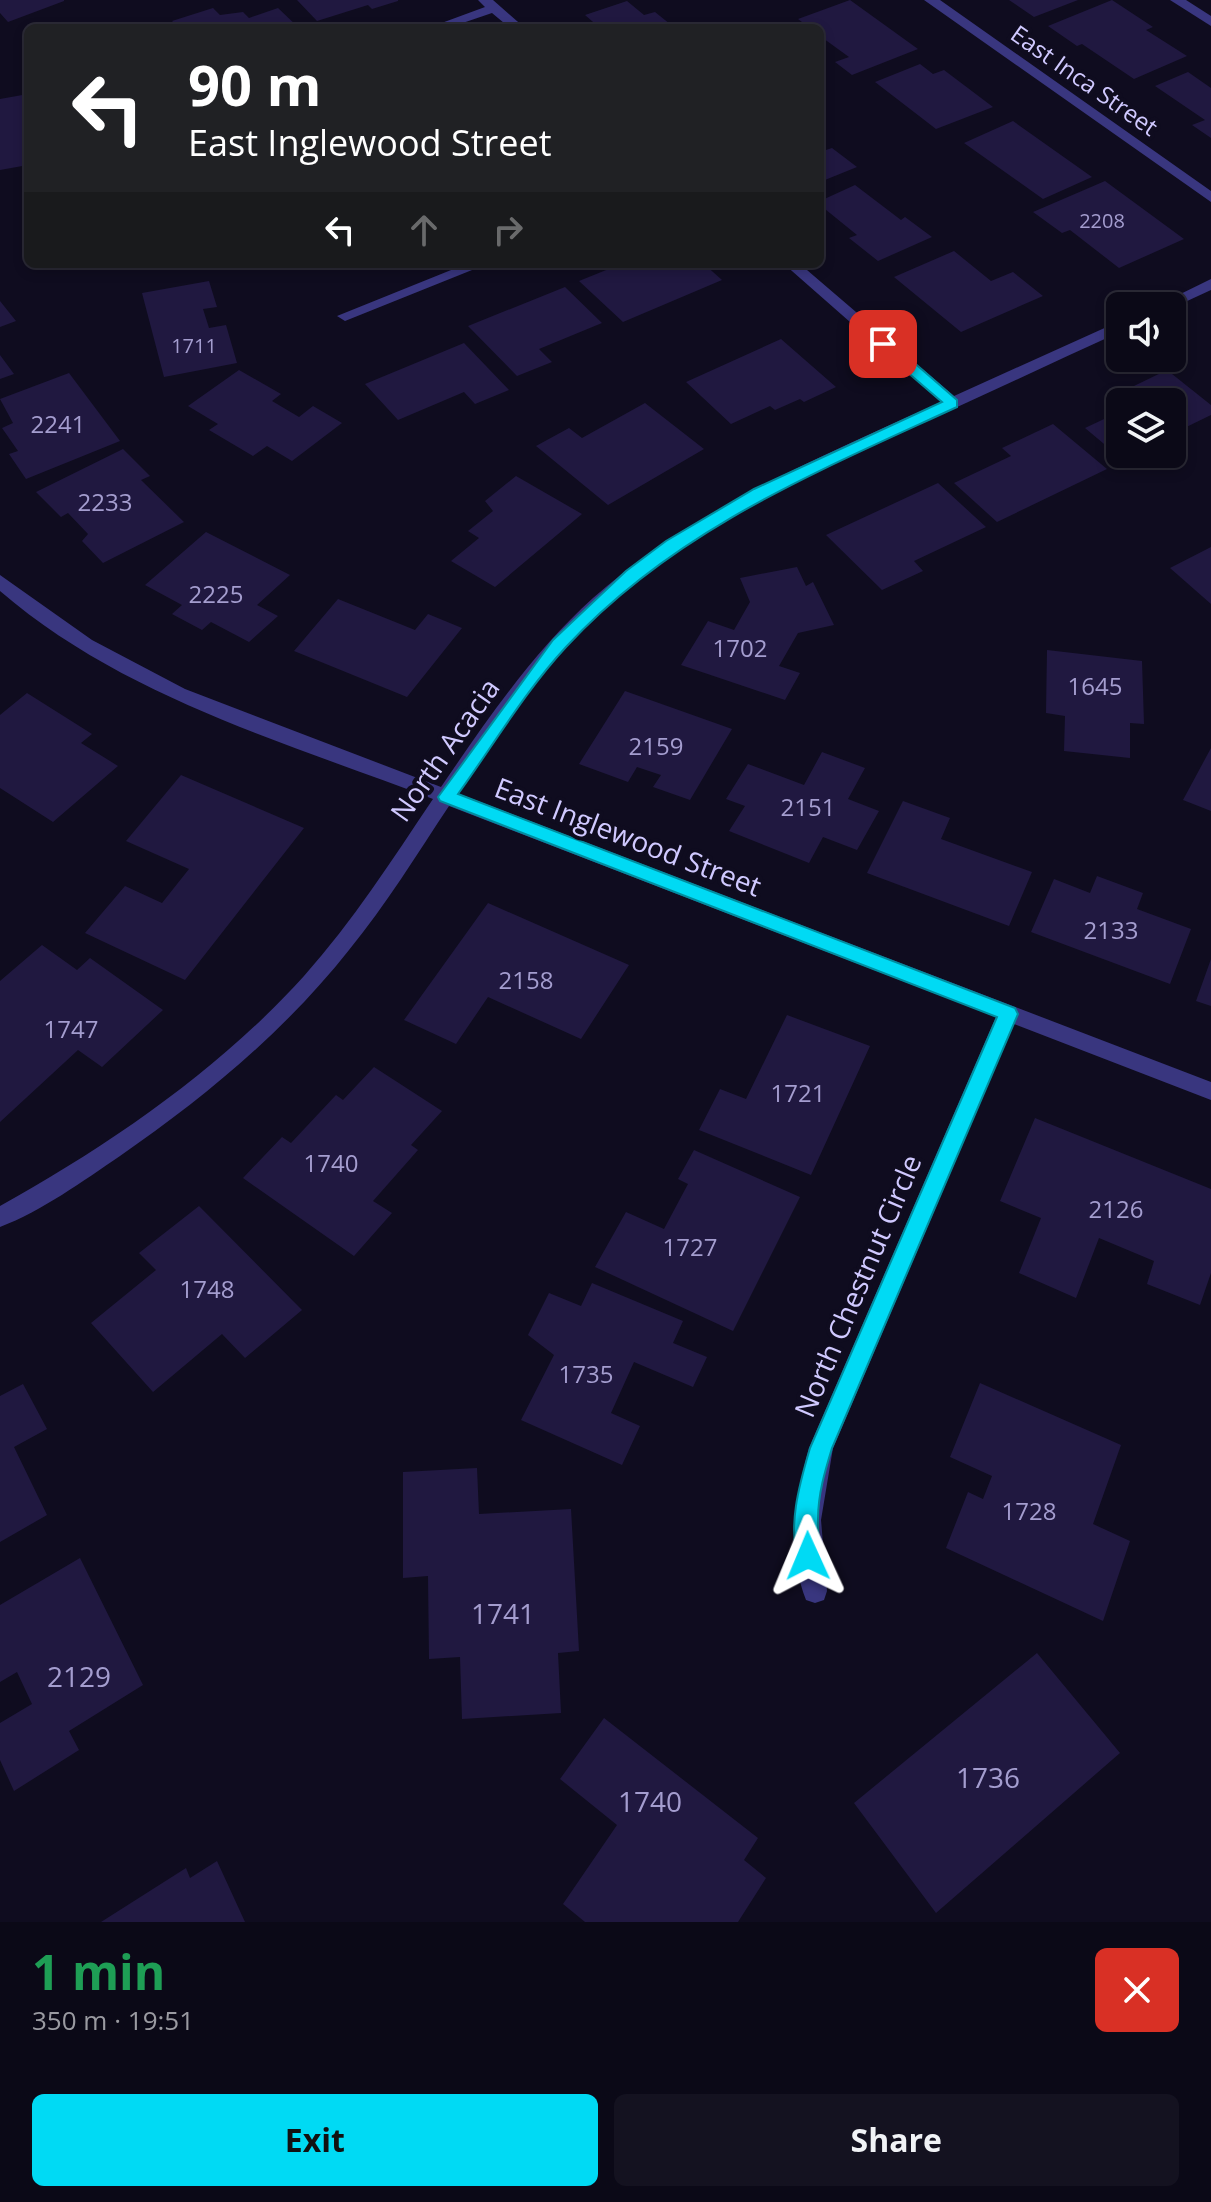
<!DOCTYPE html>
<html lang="en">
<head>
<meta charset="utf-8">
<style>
  :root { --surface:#0b0917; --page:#141220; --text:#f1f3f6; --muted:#9a9aa1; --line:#2b2a36; --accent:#00daf4 }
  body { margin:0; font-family:"Open Sans",sans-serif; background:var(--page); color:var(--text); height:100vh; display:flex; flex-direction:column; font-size:30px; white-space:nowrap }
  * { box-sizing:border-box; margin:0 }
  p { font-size:26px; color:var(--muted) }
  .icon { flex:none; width:44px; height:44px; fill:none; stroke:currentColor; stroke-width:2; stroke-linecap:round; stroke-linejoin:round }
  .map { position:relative; height:1922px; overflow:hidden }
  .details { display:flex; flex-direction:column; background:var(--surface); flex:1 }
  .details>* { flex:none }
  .hud { position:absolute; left:24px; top:24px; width:800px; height:244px; border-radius:12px; box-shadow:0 4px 12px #0003,0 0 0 2px var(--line); background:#202124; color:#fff; overflow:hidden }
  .buttons { position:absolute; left:1106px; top:292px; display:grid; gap:16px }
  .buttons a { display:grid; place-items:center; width:80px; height:80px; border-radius:12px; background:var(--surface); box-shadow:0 4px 12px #0003,0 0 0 2px var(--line); font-size:40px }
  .pin { position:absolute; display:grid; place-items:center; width:68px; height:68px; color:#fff; margin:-34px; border-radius:16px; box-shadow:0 4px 12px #0006 }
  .me { position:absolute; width:88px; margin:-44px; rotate:359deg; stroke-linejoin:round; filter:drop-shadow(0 0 6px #0008) }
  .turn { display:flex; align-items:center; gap:28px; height:168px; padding:0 32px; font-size:36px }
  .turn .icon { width:104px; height:104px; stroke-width:2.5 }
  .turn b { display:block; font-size:56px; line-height:68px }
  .lanes { display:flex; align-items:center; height:76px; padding:0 32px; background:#0003; justify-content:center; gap:40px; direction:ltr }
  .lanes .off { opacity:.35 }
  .round { display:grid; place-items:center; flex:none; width:84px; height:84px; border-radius:12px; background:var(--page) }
  .head { display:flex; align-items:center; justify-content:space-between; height:136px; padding:0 32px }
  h1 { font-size:48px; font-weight:700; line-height:60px; color:#1e9e55 }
  .cta { display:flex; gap:16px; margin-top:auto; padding:16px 32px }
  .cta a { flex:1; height:92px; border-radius:12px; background:var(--accent); color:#111; font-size:32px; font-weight:700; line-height:92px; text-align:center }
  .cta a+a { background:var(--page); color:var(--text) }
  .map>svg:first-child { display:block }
  .building { fill:#201840 }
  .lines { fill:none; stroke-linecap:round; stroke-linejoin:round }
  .service { fill:#39367f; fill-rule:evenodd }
  .minor { fill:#39367f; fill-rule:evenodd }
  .route { fill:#00daf4; stroke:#008e9f; stroke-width:2 }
  .labels { text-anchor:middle; stroke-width:8; stroke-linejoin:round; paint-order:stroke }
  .far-number-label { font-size:20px; fill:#a49dcf }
  .far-street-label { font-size:24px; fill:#d0c9ff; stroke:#0f0c1f }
  .number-label { font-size:24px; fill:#a49dcf }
  .street-label { font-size:28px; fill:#d0c9ff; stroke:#0f0c1f }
  .near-number-label { font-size:28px; fill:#a49dcf }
</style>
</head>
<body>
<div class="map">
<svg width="1211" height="1922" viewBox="0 0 1211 1922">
  <rect width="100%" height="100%" fill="#0f0c1f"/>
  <!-- building -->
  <path class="building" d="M0 0H64V1L8 22 0 13Z
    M297 0H398V1L372 9 368 5 317 21Z
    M850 0 918 49 852 75 835 62 849 57 820 36V28H810L798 19Z
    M1009 0H1078L1034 17Z
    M1112 0 1153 27 1146 30 1187 56 1134 79 1082 44 1077 46 1048 26Z
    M627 1 644 15 655 12 670 24 666 28H619L614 25 600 28 585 15Z
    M213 8 220 15 243 12 249 18 278 8 299 28H179L172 21Z
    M920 64 933 74 944 70 993 107 936 129 875 82Z
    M1188 72 1211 88V138L1192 125 1205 120 1155 86Z
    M28 94V165L0 170V99Z
    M1013 121 1092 177 1043 199 964 143Z
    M832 148 857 167 820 182V152Z
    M1105 181 1184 239 1119 268 1070 230 1062 233 1033 212Z
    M855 185 901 220 905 217 932 237 878 261 849 238 857 235 820 205V201Z
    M954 251 991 281 1013 272 1043 296 961 332 894 277Z
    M621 264H704L722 280 623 322 579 281Z
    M209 281 217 307 203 309 209 328 226 325 237 363 164 377 142 293Z
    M565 287 602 323 539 349 552 362 517 376 468 326Z
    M0 301 16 321 0 327Z
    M781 339 836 387 804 402 800 399 775 410 770 406 731 424 686 382Z
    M464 343 509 390 475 404 464 392 398 420 365 384Z
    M0 355 14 374 0 379Z
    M239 370 281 394 272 401 299 417 313 406 342 423 292 461 267 446 253 456 209 430 218 424 188 406Z
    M1167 370 1211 405V415L1172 434V402H1120V454H1133L1122 459 1085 428 1119 412 1105 400Z
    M69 373 120 441 26 479 9 454 18 451 2 428 13 423 0 399Z
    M645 403 704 449 608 505 536 446 569 428 582 438Z
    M1053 424 1107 469 997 522 954 483 1011 456 1002 448Z
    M123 449 150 476 141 480 184 522 103 563 82 541 88 534 68 513 61 517 36 492Z
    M516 476 582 514 495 587 451 561 479 538 468 531 493 511 485 501Z
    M938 483 986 527 914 561 923 571 882 590 826 535Z
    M206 532 290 575 257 605 278 616 249 642 211 622 202 630 172 614 182 605 145 585Z
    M1211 547V604L1170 568Z
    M797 567 806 586 813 582 834 625 798 633 779 666 800 673 785 700 681 665 708 621 734 630 750 602 740 578Z
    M338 599 415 630 428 614 462 628 407 697 294 651Z
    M1047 650 1142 661 1144 724 1130 723V758L1064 751 1065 716 1046 713Z
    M625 691 732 729 690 800 653 787 661 775 637 767 628 782 579 764Z
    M27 693 92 734 81 743 118 766 53 822 0 788V715Z
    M1211 748V811L1183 800Z
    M822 752 865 768 848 799 879 811 857 850 823 837 809 863 729 831 745 806 726 799 748 764 804 785Z
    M181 775 304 828 185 980 85 933 125 886 162 903 189 869 126 841Z
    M903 801 950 818 941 839 1032 872 1009 926 867 873Z
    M1097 876 1143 893 1137 909 1191 929 1170 984 1031 932 1054 879 1090 893Z
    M488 903 629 965 581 1039 488 997 456 1044 404 1020Z
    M42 945 77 970 90 958 163 1010 102 1067 78 1050 0 1122V981Z
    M1211 959V1006L1196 1001Z
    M787 1015 870 1046 811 1175 699 1130 720 1089 746 1099Z
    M374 1067 442 1111 411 1145 418 1150 373 1201 392 1213 354 1256 243 1178 282 1137 291 1143 336 1095 343 1100Z
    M1035 1118 1211 1189V1273L1200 1305 1147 1284 1154 1261 1099 1238 1076 1298 1019 1273 1041 1218 1000 1201Z
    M694 1150 800 1197 733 1331 595 1267 626 1212 664 1229 688 1184 678 1179Z
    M199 1206 302 1310 245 1358 222 1334 153 1392 91 1323 156 1270 139 1253Z
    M592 1283 683 1321 673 1343 707 1357 693 1387 634 1362 611 1413 640 1426 622 1465 521 1420 554 1355 528 1335 549 1293 581 1306Z
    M980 1383 1121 1445 1093 1524 1130 1541 1103 1621 946 1548 968 1492 983 1499 992 1476 950 1457Z
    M23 1384 47 1429 14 1447 47 1515 0 1542V1396Z
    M477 1468 479 1514 571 1509 579 1651 558 1653 561 1713 462 1719 460 1657 429 1659 428 1576 403 1578V1472Z
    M80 1558 143 1685 69 1731 79 1750 14 1791 0 1760V1723L32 1704 17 1672 0 1682V1605Z
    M1037 1653 1120 1753 936 1913 854 1803Z
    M604 1718 758 1838 744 1860 766 1878 738 1922H585L563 1904 617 1825 560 1779Z
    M217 1861 245 1922H101L186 1868 190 1878Z"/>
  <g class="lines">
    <!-- service -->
    <path class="service" d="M1170 0H1186L1211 16V26Z"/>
    <!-- minor -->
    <path class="minor" d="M478 0H493L525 28H510L492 13 448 28H428L485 7Z
      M924 0H940L1211 191V202Z
      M466 264H487L350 319 345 321 337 316Z
      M784 264H800L954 396 1120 321V332C1052 363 984 395 916 426 807 475 693 526 604 609 546 662 501 728 457 793L1211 1082V1100L1014 1024 833 1448 821 1520 827 1591 824 1600 815 1603 806 1600C787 1553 796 1495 809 1448L996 1017 449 806C417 854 386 905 349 950 285 1031 204 1098 120 1156 83 1181 42 1211 0 1227V1206C110 1145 219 1070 304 976 353 921 392 860 433 799 285 742 123 697 0 591V575L92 640 185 689 441 787C486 721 533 652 593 598 694 509 820 457 941 402Z
      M1211 279V290L1172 308 1156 306Z"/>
  </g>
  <!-- route -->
  <path class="route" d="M878 340H888L957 400V407C816 472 674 530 566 647 526 690 492 747 458 794L1015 1008 1018 1014 832 1448C825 1471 818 1494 818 1519 817 1534 822 1549 816 1564L808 1567 800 1564C786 1529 800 1482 810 1448L997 1017 440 801 438 797 553 640 626 571 666 541 754 489 942 402 878 347Z"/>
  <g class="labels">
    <!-- far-number labels -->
    <g class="far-number-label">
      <text x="1102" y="228">2208</text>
      <text x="194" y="353">1711</text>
    </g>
    <!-- far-street labels -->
    <g class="far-street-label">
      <text transform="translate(1084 81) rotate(35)" y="8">East Inca Street</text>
    </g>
    <!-- number labels -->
    <g class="number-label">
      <text x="58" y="433">2241</text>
      <text x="105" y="511">2233</text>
      <text x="216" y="603">2225</text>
      <text x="740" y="657">1702</text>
      <text x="1095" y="695">1645</text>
      <text x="656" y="755">2159</text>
      <text x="808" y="816">2151</text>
      <text x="1111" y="939">2133</text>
      <text x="526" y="989">2158</text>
      <text x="71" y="1038">1747</text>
      <text x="798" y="1102">1721</text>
      <text x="331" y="1172">1740</text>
      <text x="1116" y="1218">2126</text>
      <text x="690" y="1256">1727</text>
      <text x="207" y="1298">1748</text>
      <text x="586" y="1383">1735</text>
      <text x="1029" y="1520">1728</text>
    </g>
    <!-- street labels -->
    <g class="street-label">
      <text transform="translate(445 750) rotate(-55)" y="10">North Acacia</text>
      <text transform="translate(628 837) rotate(21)" y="10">East Inglewood Street</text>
      <text transform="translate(858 1286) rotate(-67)" y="10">North Chestnut Circle</text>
    </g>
    <!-- near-number labels -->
    <g class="near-number-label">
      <text x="503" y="1624">1741</text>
      <text x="79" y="1687">2129</text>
      <text x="988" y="1788">1736</text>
      <text x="650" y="1812">1740</text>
    </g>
  </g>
</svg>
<div class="buttons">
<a><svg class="icon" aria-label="sound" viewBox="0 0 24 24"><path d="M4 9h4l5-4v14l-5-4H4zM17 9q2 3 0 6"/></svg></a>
<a><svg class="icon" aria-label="layers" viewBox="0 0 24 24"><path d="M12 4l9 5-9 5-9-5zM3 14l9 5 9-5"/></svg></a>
</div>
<div class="pin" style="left:883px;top:344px;background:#d93025"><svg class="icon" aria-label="arrive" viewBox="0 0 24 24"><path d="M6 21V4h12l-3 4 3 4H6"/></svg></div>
<svg class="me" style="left:808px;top:1556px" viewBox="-20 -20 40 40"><path d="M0-17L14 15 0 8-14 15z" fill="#00daf4" stroke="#fff" stroke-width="4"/></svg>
<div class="hud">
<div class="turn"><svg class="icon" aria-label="left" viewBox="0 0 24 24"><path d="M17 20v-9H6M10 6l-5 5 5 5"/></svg><div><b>90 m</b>East Inglewood Street</div></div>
<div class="lanes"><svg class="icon" aria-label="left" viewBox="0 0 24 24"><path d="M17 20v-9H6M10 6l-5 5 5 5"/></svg><svg class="icon off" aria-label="ahead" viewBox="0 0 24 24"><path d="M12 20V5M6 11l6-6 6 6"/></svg><svg class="icon off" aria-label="right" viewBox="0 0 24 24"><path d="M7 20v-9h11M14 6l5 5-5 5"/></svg></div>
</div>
</div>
<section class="details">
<div class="head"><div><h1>1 min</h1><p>350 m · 19:51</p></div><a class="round" style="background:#d93025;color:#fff"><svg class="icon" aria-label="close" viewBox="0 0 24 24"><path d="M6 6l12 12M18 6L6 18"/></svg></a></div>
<div class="cta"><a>Exit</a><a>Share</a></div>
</section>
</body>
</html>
